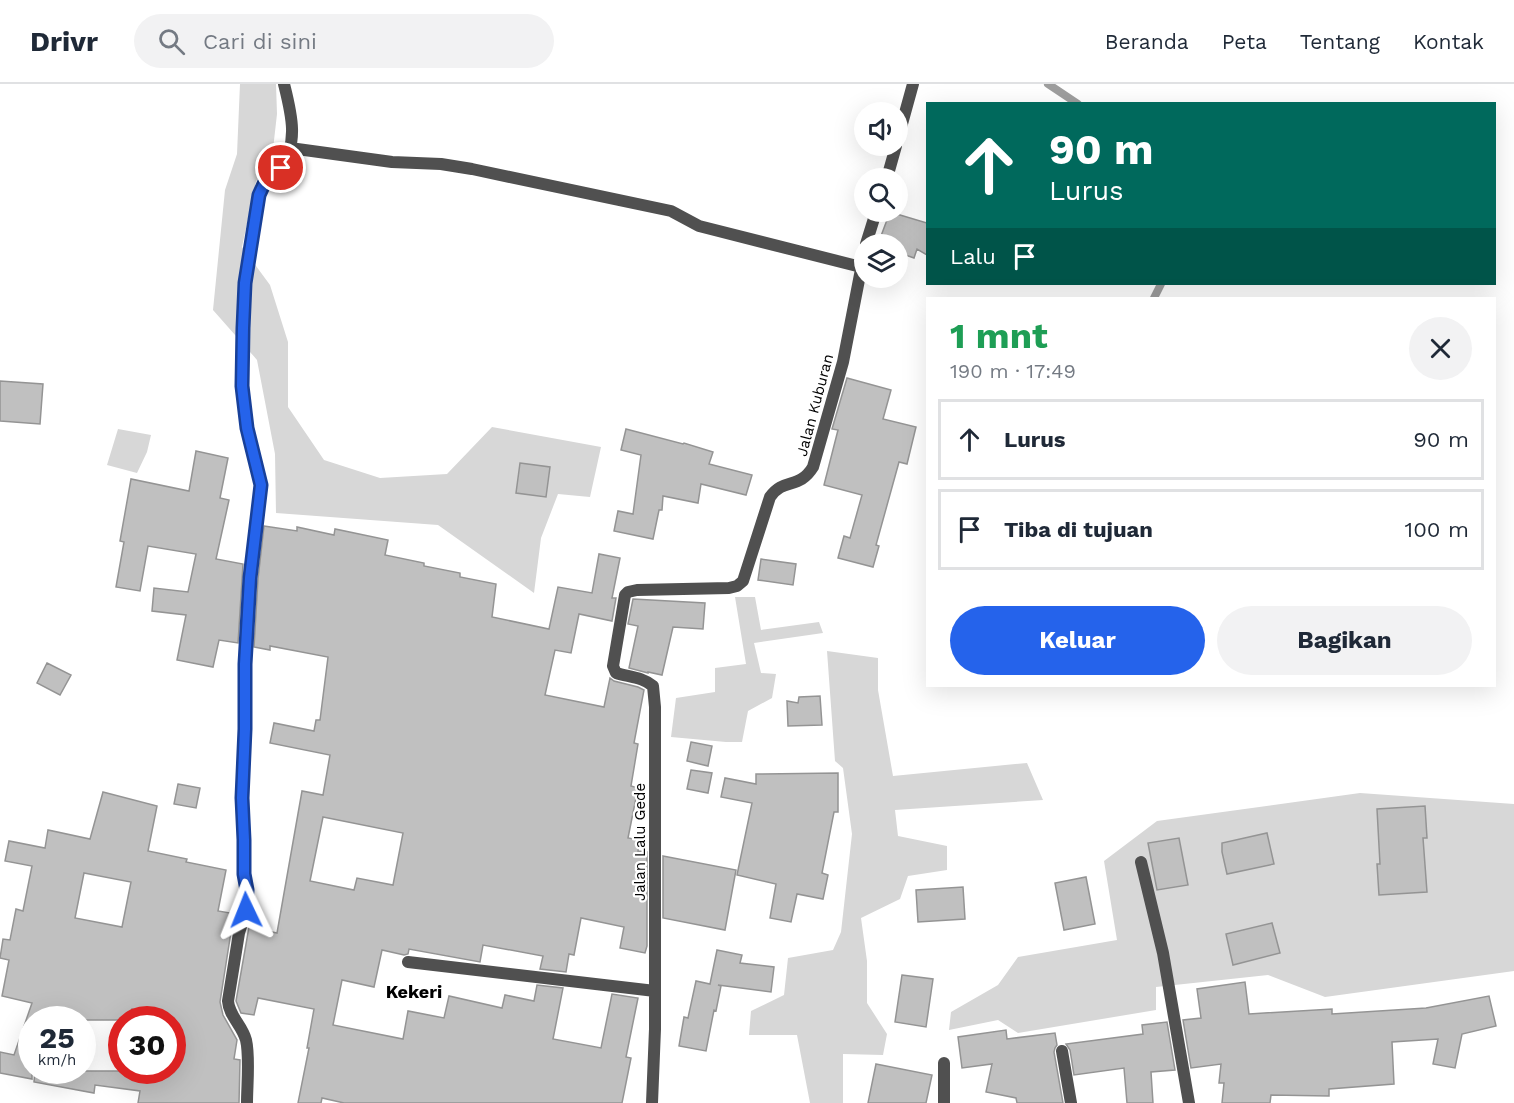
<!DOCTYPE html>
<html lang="id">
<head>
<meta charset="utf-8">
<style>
  :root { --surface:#fff; --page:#f2f2f3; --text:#1f2937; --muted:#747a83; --line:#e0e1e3; --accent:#2563eb }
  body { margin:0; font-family:"Work Sans",sans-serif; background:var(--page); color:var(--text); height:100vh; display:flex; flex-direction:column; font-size:22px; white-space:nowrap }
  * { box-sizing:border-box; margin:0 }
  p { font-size:20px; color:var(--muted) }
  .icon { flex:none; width:33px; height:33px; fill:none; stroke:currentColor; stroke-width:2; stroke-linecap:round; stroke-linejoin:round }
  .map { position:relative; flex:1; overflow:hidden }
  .panel { position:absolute; left:926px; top:213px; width:570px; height:390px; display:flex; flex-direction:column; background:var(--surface); border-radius:0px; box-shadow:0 6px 24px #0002 }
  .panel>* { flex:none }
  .top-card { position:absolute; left:926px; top:18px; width:570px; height:183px; border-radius:0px; box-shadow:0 6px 24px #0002; background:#00695c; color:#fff; overflow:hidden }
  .fabs { position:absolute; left:854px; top:18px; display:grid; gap:12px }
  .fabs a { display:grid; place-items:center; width:54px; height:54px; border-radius:50%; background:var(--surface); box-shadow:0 6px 24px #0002; font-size:30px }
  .speed { position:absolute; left:18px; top:922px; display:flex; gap:12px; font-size:30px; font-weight:700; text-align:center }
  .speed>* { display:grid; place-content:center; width:78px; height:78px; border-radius:50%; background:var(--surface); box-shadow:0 6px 24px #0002; line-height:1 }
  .speed small { font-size:15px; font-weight:400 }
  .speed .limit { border:9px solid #d22; background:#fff; color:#111 }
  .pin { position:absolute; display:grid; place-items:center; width:51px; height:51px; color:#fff; margin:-26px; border:3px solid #fff; border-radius:50%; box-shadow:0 2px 6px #0007 }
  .me { position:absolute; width:66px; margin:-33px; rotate:358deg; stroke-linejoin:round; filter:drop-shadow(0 0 4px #0008) }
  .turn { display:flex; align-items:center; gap:21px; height:126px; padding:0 24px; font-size:27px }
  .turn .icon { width:78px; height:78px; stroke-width:2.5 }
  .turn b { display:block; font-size:42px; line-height:51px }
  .then { display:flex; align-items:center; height:57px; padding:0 24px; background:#0003; gap:12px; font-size:22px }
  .round { display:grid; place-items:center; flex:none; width:63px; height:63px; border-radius:32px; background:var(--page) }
  .headline { display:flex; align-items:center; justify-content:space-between; height:102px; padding:0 24px }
  h1 { font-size:36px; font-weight:700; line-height:45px; color:#1e9e55 }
  .primary-button { display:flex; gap:12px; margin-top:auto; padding:12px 24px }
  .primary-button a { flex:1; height:69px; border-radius:36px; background:var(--accent); color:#fff; font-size:24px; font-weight:700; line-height:69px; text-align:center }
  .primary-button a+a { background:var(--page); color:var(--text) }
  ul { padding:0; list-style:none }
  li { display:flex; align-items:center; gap:18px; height:81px; margin:0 12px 9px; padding:0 12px; border:3px solid var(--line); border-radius:0px }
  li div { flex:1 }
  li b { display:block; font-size:22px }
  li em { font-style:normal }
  header { display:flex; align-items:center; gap:36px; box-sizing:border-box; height:84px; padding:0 30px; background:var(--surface); border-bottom:2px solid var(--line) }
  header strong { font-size:28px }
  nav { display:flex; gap:33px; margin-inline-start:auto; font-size:21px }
  .search { width:420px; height:54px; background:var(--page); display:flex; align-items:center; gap:15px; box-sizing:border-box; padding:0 21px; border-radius:33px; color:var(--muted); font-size:22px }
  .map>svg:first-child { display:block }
  .green { fill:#d7d7d7 }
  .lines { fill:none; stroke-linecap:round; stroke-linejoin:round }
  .stream { stroke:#9e9e9e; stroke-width:8 }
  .building { fill:#c0c0c0; stroke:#949494; stroke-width:1.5; fill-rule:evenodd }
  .street { stroke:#505050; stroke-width:12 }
  .route-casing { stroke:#184099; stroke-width:15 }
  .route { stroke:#2563eb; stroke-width:10 }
  .labels { text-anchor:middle; stroke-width:4.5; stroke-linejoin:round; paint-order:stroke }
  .street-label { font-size:15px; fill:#000; stroke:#fff }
  .quarter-label { font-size:18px; font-weight:bold; fill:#000; stroke:#fff }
</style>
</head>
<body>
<header>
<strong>Drivr</strong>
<div class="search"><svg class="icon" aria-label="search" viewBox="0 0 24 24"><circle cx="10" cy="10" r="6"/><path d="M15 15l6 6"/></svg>Cari di sini</div>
<nav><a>Beranda</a><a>Peta</a><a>Tentang</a><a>Kontak</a></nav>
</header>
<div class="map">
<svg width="1514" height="1019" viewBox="0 0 1514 1019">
  <rect width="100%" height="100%" fill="#fff"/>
  <!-- green -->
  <path class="green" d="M240 0H276L277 30 272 74 256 97 242 163 270 201 288 258V323L324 376 380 394 447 390 492 343 601 363 590 413 558 410 541 454 534 509 438 441 276 429 275 370 257 276 213 226 225 106 237 70Z
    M118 345 151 351 147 368 137 389 107 381Z
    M735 513H755L761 546 819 538 823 549 754 559 761 589 776 590 772 614 748 627 742 658H726L671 653 676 614 715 608V584L746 580Z
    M827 567 878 574V606L893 692 1027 679 1043 716 895 726 898 752 947 762V786L908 792 900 815 861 834 867 877V919L887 950 883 971 843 970V1019H810L797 951H749L751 927 784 911 788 874 833 866 841 848 852 750 843 684 835 677Z
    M1360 709 1514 720V887L1325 913 1268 891 1156 903V926L1018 949 998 936 949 946 951 928 998 901 1018 873 1117 856 1104 777 1157 737Z"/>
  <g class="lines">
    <!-- stream -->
    <path class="stream" d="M1048 0 1078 20
      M1154 214 1161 200"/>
  </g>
  <!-- building -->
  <path class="building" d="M890 128 927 139V171L917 165 914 174 897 168V160H878Z
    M847 294 891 306 883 335 916 343 907 380 899 378 876 461 879 462 873 483 838 474 844 452 850 454 862 411 824 401 838 346 832 345Z
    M0 297 43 300 40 340 0 337Z
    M626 345 683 360 684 359 713 368 709 380 752 391 746 411 701 400 698 419 663 412 662 426H659L653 455 614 447 618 427 633 430 641 371 621 366Z
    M196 367 228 374 220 414 229 416 216 475 243 480 238 559 219 556 213 583 177 576 186 531 152 527 154 504 188 508 196 470 148 462 140 507 116 503 124 458 120 457 131 395 189 407Z
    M520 379 550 383 546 413 516 409Z
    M264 442 297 447V443L334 451 335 445 388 456 385 471 424 479V482L460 489V493L496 500 492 533 549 545 558 503 592 509 599 470 620 474 612 514H616L612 537 579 530 571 569 555 566 545 611 604 623 610 594 614 597 638 603 644 606 634 659 638 660 631 702 638 704 628 754 640 756 638 767 647 768V862L645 869 620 864 624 843 581 834 574 871 569 870 566 888 540 885 543 872 483 861 480 878 409 865 408 870 404 871 382 866 374 903 342 896 333 941 403 955 408 927 444 934 449 912 502 924 505 911 534 917 537 901 563 904 553 955 601 964 612 910 638 914 626 973 631 974 622 1019H344L322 1014 321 1019H298L309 964H307L314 925 258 914 254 931 241 929 236 917 249 843 277 849 302 707 323 711 330 671 270 659 274 639 314 647 316 636H320L328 573 270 562V566L254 563 258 495ZM323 733 403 749 393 801 357 794 354 806 310 797Z
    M761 475 796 480 793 501 758 496Z
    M633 515 705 519 703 545 673 543 662 591 648 588V589L629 584 638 542 628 540Z
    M47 579 71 591 60 611 37 599Z
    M820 612 822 641 788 642 787 617 798 619 799 613Z
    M691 658 712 662 708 682 687 677Z
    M691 686 712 689 708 709 687 705Z
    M838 689V728H834L822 789 828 791 823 815 797 810 791 838 770 834 776 800 737 791 752 719 721 713 725 694 756 700V690Z
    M178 700 200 704 196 724 174 720Z
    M103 708 157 722 148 767 187 775 186 778 226 786 218 827 236 830 231 848 220 918 223 931 237 956 234 975 240 976 239 1019H138L140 1007 95 1001 94 1009 34 998 35 987H172V936L132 925 131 936H32V995L0 989V968L14 971 32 919 2 912 9 876 0 874 3 855 10 856 16 825 23 827 32 782 5 777 9 757 45 764 48 746 90 755ZM84 789 131 798 122 843 75 834Z
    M1425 722 1427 754H1423L1427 808 1379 811 1377 780H1380L1377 725Z
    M1267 749 1274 780 1227 790 1222 768V759Z
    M1179 754 1188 801 1157 806 1148 759Z
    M663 772 736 786 725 846 663 834Z
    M1086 793 1095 840 1064 846 1055 799Z
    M963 803 965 835 918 838 916 806Z
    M1272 839 1280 869 1233 881 1226 850Z
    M717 866 742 871 740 879 774 883 771 908 718 901 721 902 716 927 714 926 706 967 679 962 684 933 688 934 696 897 710 900Z
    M902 891 933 895 926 943 895 938Z
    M1245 898 1249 930 1332 925V930L1426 924 1489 912 1496 942 1462 950 1455 984 1433 980 1438 955 1392 958 1394 1000 1329 1005V1012L1271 1011 1270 1019H1222L1224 999H1219L1221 980 1191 984 1183 936 1201 934 1197 905Z
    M1167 938 1175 986 1151 988 1153 1019H1127L1124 984 1074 991 1070 966 1066 960 1143 950 1142 941Z
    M1006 946 1007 955 1055 949 1057 961 1055 964 1054 968 1063 1019H1017L1016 1014 986 1008 992 980 962 984 958 953Z
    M876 980 932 991 926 1019H868Z"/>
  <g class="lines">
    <!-- street -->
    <path class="street" d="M897 58 913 0
      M290 64 392 78 441 80 472 85 671 127 699 142 861 183
      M887 94 896 62
      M866 160 876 128
      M1141 778 1163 869 1189 1019
      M408 878 655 907
      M1062 967 1071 1019
      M944 979V1019
      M247 1019C247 1001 250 973 246 956 242 941 229 932 228 917L239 849 246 826 247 806 244 790V756L242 714 245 645V580L250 494 261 401 247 344 242 301 243 244 245 199 259 111C265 98 271 96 279 85 300 61 291 28 284 0
      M652 1019 655 945V623L653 602C643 593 629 593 616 589L613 582 625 511 628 508 637 506 729 504 737 502 743 497 770 413C784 393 799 406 813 383L843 278 864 170"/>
  </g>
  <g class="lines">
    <defs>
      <path id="route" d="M246 826 247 806 244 790V756L242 714 245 645V580L250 494 261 401 247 344 242 302 243 244 245 199 259 111 264 100 281 84"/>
    </defs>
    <!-- route casing -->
    <use href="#route" class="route-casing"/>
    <!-- route -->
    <use href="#route" class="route"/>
  </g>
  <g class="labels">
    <!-- street labels -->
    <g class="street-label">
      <text transform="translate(815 321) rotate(-75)" y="5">Jalan Kuburan</text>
      <text transform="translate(640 758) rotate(-90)" y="5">Jalan Lalu Gede</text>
    </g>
    <!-- quarter labels -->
    <g class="quarter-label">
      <text x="414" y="914">Kekeri</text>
    </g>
  </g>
</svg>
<div class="fabs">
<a><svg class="icon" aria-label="sound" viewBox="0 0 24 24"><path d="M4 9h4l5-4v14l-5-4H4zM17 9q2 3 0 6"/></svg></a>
<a><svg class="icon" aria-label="search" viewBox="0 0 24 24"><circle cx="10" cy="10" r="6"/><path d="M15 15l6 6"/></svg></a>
<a><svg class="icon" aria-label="layers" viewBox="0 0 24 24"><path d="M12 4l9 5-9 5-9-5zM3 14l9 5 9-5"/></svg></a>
</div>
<div class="speed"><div>25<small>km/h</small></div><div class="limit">30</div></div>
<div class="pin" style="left:281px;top:84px;background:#d93025"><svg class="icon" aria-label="arrive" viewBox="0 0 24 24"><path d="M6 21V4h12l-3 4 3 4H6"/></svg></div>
<svg class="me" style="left:246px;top:826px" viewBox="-20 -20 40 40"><path d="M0-17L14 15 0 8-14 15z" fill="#2563eb" stroke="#fff" stroke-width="4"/></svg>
<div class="top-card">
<div class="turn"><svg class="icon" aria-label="ahead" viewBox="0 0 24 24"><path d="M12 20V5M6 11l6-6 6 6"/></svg><div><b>90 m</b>Lurus</div></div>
<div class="then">Lalu<svg class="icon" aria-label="arrive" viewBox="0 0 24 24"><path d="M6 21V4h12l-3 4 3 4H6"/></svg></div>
</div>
<section class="panel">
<div class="headline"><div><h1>1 mnt</h1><p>190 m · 17:49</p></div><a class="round"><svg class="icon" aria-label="close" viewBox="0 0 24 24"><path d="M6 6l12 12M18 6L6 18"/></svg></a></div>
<ul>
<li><svg class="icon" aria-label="ahead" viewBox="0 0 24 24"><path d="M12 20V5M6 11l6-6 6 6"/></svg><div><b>Lurus</b></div><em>90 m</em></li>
<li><svg class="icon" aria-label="arrive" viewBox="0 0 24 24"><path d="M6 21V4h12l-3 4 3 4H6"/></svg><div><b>Tiba di tujuan</b></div><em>100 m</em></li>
</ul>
<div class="primary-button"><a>Keluar</a><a>Bagikan</a></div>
</section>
</div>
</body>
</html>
